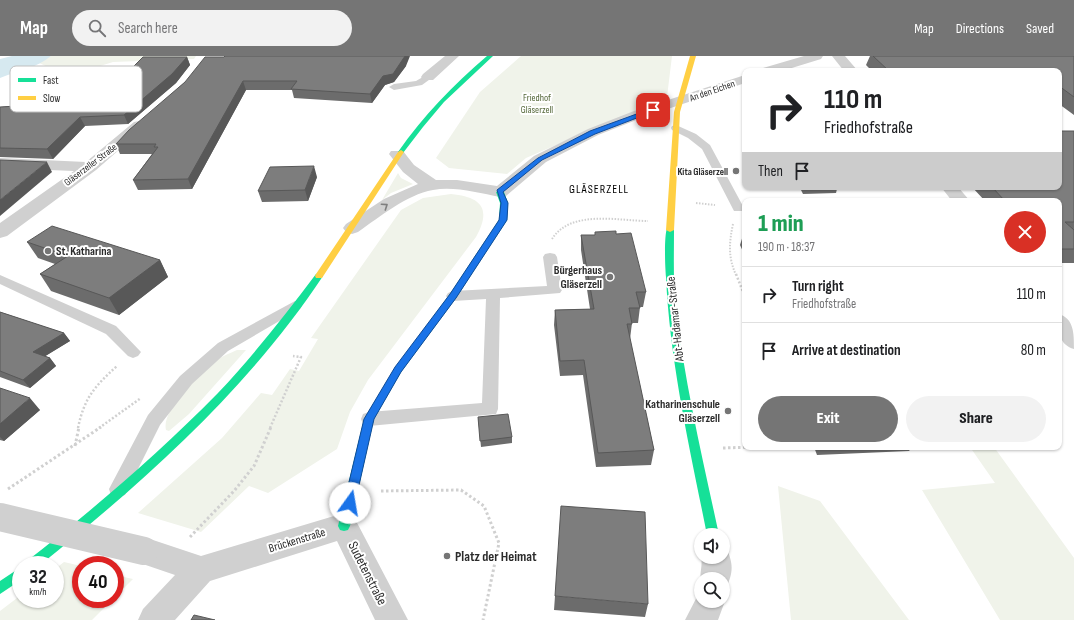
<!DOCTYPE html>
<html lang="en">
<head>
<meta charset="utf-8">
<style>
  :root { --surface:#fff; --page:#f2f2f2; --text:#202124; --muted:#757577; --line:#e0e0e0; --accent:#757575 }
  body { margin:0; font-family:"Sofia Sans Condensed",sans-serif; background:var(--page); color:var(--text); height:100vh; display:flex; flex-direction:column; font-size:15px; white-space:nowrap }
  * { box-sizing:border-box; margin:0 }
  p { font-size:13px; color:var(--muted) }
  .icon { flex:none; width:22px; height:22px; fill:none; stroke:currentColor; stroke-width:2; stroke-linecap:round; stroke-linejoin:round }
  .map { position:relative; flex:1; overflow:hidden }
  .panel { position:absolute; left:742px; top:142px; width:320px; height:252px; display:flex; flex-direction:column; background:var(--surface); border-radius:8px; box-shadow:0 1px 3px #0004 }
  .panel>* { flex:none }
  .banner { position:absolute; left:742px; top:12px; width:320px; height:122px; border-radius:8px; box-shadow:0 1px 3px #0004; background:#fff; color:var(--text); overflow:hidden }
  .fabs { position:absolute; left:694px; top:472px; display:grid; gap:8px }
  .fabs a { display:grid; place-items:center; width:36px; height:36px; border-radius:50%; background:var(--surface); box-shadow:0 1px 3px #0004; font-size:20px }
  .speed { position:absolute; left:12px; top:500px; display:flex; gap:8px; font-size:20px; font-weight:700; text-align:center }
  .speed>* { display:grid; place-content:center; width:52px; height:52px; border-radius:50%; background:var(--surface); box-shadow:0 1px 3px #0004; line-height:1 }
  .speed small { font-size:10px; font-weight:400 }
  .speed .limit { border:6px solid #d22; background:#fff; color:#111 }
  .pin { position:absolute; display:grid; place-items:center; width:34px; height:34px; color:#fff; margin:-17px; border-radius:8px; box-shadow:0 2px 6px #0006 }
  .me { position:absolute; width:44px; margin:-22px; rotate:13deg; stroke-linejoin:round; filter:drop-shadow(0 0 3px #0008) }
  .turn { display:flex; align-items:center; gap:14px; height:84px; padding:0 16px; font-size:18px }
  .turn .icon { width:52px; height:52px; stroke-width:2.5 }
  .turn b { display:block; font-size:28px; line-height:34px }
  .then { display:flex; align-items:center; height:38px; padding:0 16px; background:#0003; gap:8px; font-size:15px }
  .round { display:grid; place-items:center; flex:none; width:42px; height:42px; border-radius:21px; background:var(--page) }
  .headline { display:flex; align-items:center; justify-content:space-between; height:68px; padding:0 16px }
  h1 { font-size:24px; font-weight:800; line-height:30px; color:#1e9e55 }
  .primary-button { display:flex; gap:8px; margin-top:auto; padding:8px 16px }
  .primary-button a { flex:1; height:46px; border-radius:24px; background:var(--accent); color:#fff; font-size:16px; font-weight:800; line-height:46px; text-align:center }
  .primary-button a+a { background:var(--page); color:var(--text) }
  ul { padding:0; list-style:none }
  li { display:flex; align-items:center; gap:12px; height:56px; padding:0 16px; border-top:1px solid var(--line) }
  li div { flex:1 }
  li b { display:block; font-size:15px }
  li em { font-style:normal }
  header { display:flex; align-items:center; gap:24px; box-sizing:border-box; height:56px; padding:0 20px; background:var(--accent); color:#fff }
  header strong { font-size:19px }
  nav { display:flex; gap:22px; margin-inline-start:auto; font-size:14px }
  .search { width:280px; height:36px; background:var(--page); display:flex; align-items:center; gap:10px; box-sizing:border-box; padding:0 14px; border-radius:22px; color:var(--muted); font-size:15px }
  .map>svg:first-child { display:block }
  .green { fill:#f0f3ea }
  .water { fill:#d6e9f0 }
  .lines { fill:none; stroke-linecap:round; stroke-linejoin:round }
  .path-far2 { stroke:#d0d0d0; stroke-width:2; stroke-dasharray:1.5 1.5; stroke-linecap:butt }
  .path-far1 { stroke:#d0d0d0; stroke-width:2.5; stroke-dasharray:2 2; stroke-linecap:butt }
  .path { stroke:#d0d0d0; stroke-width:3; stroke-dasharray:2.5 2.5; stroke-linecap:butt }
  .lane { fill:#d0d0d0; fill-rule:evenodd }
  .street { fill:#d0d0d0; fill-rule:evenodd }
  .fast { fill:#16e098; fill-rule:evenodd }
  .slow { fill:#ffcf43; fill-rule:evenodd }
  .street-bridge { stroke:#d0d0d0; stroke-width:28 }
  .wall { fill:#6c6c6c }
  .shaded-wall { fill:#585858 }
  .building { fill:#7d7d7d; stroke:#585858 }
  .oneway { stroke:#7e7e7e }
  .route { fill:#1a73e8; stroke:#114b97 }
  .poi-dot { fill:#757575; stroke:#fff; stroke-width:1.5 }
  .labels { text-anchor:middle; stroke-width:4; stroke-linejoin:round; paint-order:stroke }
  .far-street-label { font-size:10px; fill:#2b2b2b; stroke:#fff }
  .far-park-label { font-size:10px; fill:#546739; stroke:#fff }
  .far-poi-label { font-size:10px; font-weight:bold; fill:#2b2b2b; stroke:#fff; text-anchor:end }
  .far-quarter-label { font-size:12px; letter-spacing:1px; fill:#000; stroke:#fff }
  .poi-label { font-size:12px; font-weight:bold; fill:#2b2b2b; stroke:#fff; text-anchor:end }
  .street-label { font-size:12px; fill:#2b2b2b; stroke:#fff }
  .near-poi-label { font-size:14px; font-weight:bold; fill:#2b2b2b; stroke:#fff; text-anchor:start }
  .near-street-label { font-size:14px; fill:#2b2b2b; stroke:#fff }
  .key { fill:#fff; stroke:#bfbfbf; stroke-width:1 }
  .key-label { font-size:11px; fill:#2b2b2b }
</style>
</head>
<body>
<header>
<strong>Map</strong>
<div class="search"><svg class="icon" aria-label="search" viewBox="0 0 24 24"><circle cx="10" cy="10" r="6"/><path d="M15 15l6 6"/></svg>Search here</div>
<nav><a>Map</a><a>Directions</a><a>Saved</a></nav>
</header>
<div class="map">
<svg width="1074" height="564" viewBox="0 0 1074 564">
  <rect width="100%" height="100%" fill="#fff"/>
  <!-- green -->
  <path class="green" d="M51 0H196L194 3 113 6 100 10 65 12 48 11 39 7Z
    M521 0H672L667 41 526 102 507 118 449 112 436 102 480 36Z
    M398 117 401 122 413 128 391 137 382 144Z
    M451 138C481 141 492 152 476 181L368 324 350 356 337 393 268 437 249 430 201 476 138 457 222 382 261 337 272 339 290 313 299 315 318 283 311 282 401 154 423 142Z
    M237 294H246L189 358 169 375 166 374C161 355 198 319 213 307 220 301 228 298 237 294Z
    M970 391H994L1074 502V564H1000L922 434 995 427Z
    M778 430 820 445 909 564H791Z
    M64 506 81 510V543H113L92 564H0V555L21 539V543H55V513Z
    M115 519 133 523 115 541Z"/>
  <!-- water -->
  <path class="water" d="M12 0H51C37 12 17 15 0 22V3Z"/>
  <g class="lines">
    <!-- path-far2 -->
    <path class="path-far2" d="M696 147 715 149
      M733 168C729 187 728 201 736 219
      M552 183C571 153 619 165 648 165"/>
    <!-- path-far1 -->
    <path class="path-far1" d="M736 218 745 241
      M78 372C84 342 95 330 117 310
      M99 372 141 342
      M270 372 301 301 293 300"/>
    <!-- path -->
    <path class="path" d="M75 390 79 371
      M723 392 754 391
      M8 433 101 371
      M381 435 461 434 484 450 499 487 483 564
      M190 481 234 435 254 410 271 371"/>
    <!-- lane -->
    <path class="lane" d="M428 18 433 21 422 29 394 34 389 31 394 28 416 25Z
      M676 69 696 78 710 89 744 152 742 155H734L702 93 688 82 672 74 671 72 672 70Z
      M550 197 555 198 557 201 562 234 560 237 500 242 498 353 496 358 369 370 363 368 361 363 363 358 369 356 482 347 486 243 453 245 448 243 446 240 448 237 453 235 547 230 543 201 545 198Z
      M0 219 116 270 141 296 138 300 133 302 128 300 106 278 0 228Z
      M295 245 300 247 302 250 300 253 228 295 192 328 160 369 125 439 118 441 111 439 109 433 148 359 180 320 218 287Z"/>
    <!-- street -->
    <path class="street" d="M445 0H459L433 24H423L421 21 423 18Z
      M804 0H823L821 3 782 15H761L763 12Z
      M832 0H845L858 15H844Z
      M745 19V27L644 61 598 79 546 106 506 140 500 141C479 137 454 130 433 134 406 139 381 160 358 176L352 178 346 176 343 172 346 168 384 143 418 128 403 116 389 98 391 95H403L414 109 436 124H457L497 130 534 100 588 73 634 55Z
      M139 65 144 66 146 69 144 72 96 114 7 180 0 182V167L74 115 0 112V102L86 106 134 66Z
      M941 131H958L970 145H952Z
      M1059 258C1074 263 1074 277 1074 293 1057 288 1059 273 1059 258Z
      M344 457 354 461 408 564H375L337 485 210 525 175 564H138L143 553 175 519 134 505 129 495 134 485 144 481 201 500Z
      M723 490 726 491C734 509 733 516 726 533L723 534V523H701V525C699 518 703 510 701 501H723Z
      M701 533V545H723V539L725 545 718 564H685Z"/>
    <!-- fast -->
    <path class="fast" d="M487 0H493L444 46 423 71 403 97H399L398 96C423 60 453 29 487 0Z
      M500 134 504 136 508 147 507 164 456 242 401 316 374 363 350 470 348 474 344 475 340 474 338 470 364 363 395 312 450 238 499 164 500 147 496 136Z
      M667 172H670L674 174C674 200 673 227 676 253 685 329 703 404 719 479H707C690 393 670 308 666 221 665 210 664 181 667 172Z
      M319 217 323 220C248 333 145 425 40 509H25L27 505C94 453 158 398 218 337 253 300 285 259 316 218Z
      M21 511V524L0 538V525Z"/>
    <!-- slow -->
    <path class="slow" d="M690 0H696L680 56 674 174 670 176 666 174 674 56Z
      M401 94 404 96 322 222H316L315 220 316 218 398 96Z"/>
    <!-- street-bridge -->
    <path class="street-bridge" d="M0 461 144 495"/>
  </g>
  <!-- wall -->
  <path class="wall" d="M870 0H1074V59L1059 48V15H872L866 9Z
    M187 1 190 9 176 27 128 68 85 70 53 103 0 101V51L33 49 122 22Z
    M406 10 394 26 385 29 372 47 294 42 292 34H246L192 133 138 134 133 124 152 98H120L116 88 185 26Z
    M1074 75V207H1059V145H985L972 131H1059Z
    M317 121 308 145 262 146 258 135Z
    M792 131H854V132L837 133 836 137 803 138 801 134H794Z
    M745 173V200L740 189Z
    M595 176 616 178 646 236 643 251H640L638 267H632L630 283 654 394 651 409 596 411 583 319 560 320 554 269 555 254 590 253 581 194V179H595Z
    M27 186 160 204 168 221 119 259 51 235 40 218 55 208 38 202Z
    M0 256 64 277 70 285 45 300 50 302 56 310 30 332 0 321Z
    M0 332 40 354 4 385 0 384Z
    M478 361 512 381V387L481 391Z
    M814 391H912L909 395 817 399Z
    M555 540 648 548 645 561 554 554Z"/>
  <!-- shaded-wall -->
  <path class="shaded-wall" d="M405 0H410L406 10 394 26 385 29 372 47 370 38 383 20Z
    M187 1 190 9 176 27 128 68 124 59Z
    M243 25 246 34 192 133 188 123Z
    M80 61 85 70 53 103 47 93Z
    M47 106 52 116 0 160V144Z
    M314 110 317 121 308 145 305 134Z
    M160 204 168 221 119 259 109 242Z
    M64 277 70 285 39 304 33 296Z
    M50 302 56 310 30 332 23 324Z
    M30 342 40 354 4 385 0 381V368Z"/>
  <!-- building -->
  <path class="building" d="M225 0H405L393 18 383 20 370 38 291 33 297 25H243L188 123 133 124 158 91H154L156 88H116L129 74 185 26 205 1H224Z
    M873 0H1074V41L1059 30V15H889Z
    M143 1H187L172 18 124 59 80 61 47 93 0 92V51L33 49 43 23 122 22Z
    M1059 75H1074V166H1065L1074 174V193H1059V145H1005L992 131H1059Z
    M0 104 47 106 0 144Z
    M314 110 305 134 258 135 270 111Z
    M52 170 160 204 109 242 40 218 68 200 27 186Z
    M616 175V178L631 177 646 236H636L640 252H629L632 268H627L654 394 598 397 584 304 560 305 555 254 594 253 581 179H595V176Z
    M0 256 64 277 33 296 50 302 23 324 0 315Z
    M0 332 30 342 0 368Z
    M508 358 512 381 480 385 478 361Z
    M561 450 645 456 648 548 555 540Z
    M194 559 215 564H191Z"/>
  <!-- one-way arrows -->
  <defs><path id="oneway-chevron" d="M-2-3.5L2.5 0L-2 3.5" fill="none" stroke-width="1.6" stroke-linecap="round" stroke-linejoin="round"/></defs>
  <use class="oneway" href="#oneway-chevron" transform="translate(385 150) rotate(-34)"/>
  <!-- route -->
  <path class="route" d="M653 52 656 54 655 55 595 78 542 104 503 136 508 147 507 164 456 242 401 316 374 363 355 447 354 451 350 452 346 451 344 447 364 363 395 311 450 238 499 164 501 147 497 134 538 102 590 75Z"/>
  <!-- markers -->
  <g class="poi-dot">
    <circle cx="736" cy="115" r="4"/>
    <circle cx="48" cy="195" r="4"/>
    <circle cx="610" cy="221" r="4"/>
    <circle cx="728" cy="355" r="4"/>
    <circle cx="447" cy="500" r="4"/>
  </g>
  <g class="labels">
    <!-- far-street labels -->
    <g class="far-street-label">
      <text transform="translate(712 34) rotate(-19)" y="4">An den Eichen</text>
      <text transform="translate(90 108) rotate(-37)" y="4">Gläserzeller Straße</text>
    </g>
    <!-- far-park labels -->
    <g class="far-park-label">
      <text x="537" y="45">Friedhof<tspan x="537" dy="12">Gläserzell</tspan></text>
    </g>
    <!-- far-poi labels -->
    <g class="far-poi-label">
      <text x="728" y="119">Kita Gläserzell</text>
    </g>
    <!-- far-quarter labels -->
    <g class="far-quarter-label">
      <text x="599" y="137">GLÄSERZELL</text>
    </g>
    <!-- poi labels -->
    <g class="poi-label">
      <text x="56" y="199" text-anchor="start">St. Katharina</text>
      <text x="602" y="218">Bürgerhaus<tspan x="602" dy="14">Gläserzell</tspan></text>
      <text x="720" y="352">Katharinenschule<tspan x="720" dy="14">Gläserzell</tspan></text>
    </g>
    <!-- street labels -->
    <g class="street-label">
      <text transform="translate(675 263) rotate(-96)" y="4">Abt-Hadamar-Straße</text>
      <text transform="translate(297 484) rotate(-17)" y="4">Brückenstraße</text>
    </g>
    <!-- near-poi labels -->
    <g class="near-poi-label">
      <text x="455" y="505">Platz der Heimat</text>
    </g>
    <!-- near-street labels -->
    <g class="near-street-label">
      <text transform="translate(368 517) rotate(63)" y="5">Sudetenstraße</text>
    </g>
  </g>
  <!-- legend -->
  <rect x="10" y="10" width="132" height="46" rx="6" class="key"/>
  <rect x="18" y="22" width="18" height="4" fill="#16e098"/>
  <rect x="18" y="40" width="18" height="4" fill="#ffcf43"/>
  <g class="key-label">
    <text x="43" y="28">Fast</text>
    <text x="43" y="46">Slow</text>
  </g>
</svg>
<div class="fabs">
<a><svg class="icon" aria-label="sound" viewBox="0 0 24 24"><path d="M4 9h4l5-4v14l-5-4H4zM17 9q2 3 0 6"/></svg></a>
<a><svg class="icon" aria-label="search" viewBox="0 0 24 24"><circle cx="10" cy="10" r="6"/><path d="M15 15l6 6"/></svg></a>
</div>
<div class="speed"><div>32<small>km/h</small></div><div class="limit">40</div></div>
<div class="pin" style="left:653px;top:54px;background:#d93025"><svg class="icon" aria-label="arrive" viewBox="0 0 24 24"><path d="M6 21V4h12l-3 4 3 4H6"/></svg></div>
<svg class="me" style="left:350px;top:447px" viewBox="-20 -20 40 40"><circle r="19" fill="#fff"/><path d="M0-13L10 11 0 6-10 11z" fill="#1a73e8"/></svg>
<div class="banner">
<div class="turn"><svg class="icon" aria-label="right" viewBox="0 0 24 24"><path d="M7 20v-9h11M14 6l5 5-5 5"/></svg><div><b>110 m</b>Friedhofstraße</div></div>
<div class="then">Then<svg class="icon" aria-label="arrive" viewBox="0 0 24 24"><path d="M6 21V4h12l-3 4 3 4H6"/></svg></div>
</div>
<section class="panel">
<div class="headline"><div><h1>1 min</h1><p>190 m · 18:37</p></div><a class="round" style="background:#d93025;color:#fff"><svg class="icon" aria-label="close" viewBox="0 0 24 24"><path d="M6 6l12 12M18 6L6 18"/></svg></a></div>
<ul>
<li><svg class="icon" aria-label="right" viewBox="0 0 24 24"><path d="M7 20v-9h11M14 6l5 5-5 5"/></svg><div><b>Turn right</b><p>Friedhofstraße</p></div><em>110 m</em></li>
<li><svg class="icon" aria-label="arrive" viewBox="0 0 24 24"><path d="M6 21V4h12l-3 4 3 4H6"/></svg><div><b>Arrive at destination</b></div><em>80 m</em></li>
</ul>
<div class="primary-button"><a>Exit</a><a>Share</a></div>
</section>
</div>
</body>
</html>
